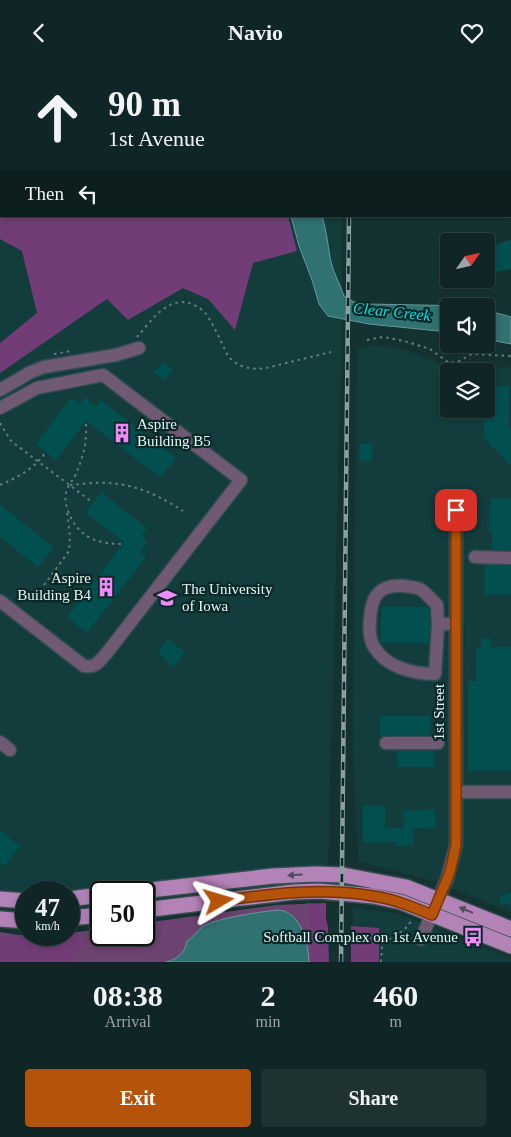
<!DOCTYPE html>
<html lang="en">
<head>
<meta charset="utf-8">
<style>
  :root { --surface:#102626; --page:#1e3232; --text:#f1f3f6; --muted:#9ca5a7; --line:#304343; --accent:#b45309 }
  body { margin:0; font-family:Georgia,serif; background:var(--page); color:var(--text); height:100vh; display:flex; flex-direction:column; font-size:19px; white-space:nowrap }
  * { box-sizing:border-box; margin:0 }
  p { font-size:16px; color:var(--muted) }
  .icon { flex:none; width:28px; height:28px; fill:none; stroke:currentColor; stroke-width:2; stroke-linecap:round; stroke-linejoin:round }
  .map { position:relative; height:897px; overflow:hidden }
  .details { display:flex; flex-direction:column; background:var(--surface); flex:1 }
  .details>* { flex:none }
  .banner { position:absolute; left:0px; top:0px; width:511px; height:152px; box-shadow:0 2px 8px #0003,0 0 0 1px var(--line); background:#102626; color:var(--text); overflow:hidden }
  .needle { width:32px; rotate:56deg }
  .controls { position:absolute; left:440px; top:168px; display:grid; gap:10px }
  .controls a { display:grid; place-items:center; width:55px; height:55px; border-radius:5px; background:var(--surface); box-shadow:0 2px 8px #0003,0 0 0 1px var(--line); font-size:25px }
  .speed { position:absolute; left:15px; top:816px; display:flex; gap:10px; font-size:25px; font-weight:700; text-align:center }
  .speed>* { display:grid; place-content:center; width:65px; height:65px; border-radius:50%; background:var(--surface); box-shadow:0 2px 8px #0003,0 0 0 1px var(--line); line-height:1 }
  .speed small { font-size:12px; font-weight:400 }
  .speed .limit { border:2px solid #111; border-radius:8px; background:#fff; color:#111 }
  .pin { position:absolute; display:grid; place-items:center; width:42px; height:42px; color:#fff; margin:-21px; border-radius:10px; box-shadow:0 2px 8px #0006 }
  .me { position:absolute; width:55px; margin:-28px; rotate:83deg; stroke-linejoin:round; filter:drop-shadow(0 0 4px #0008) }
  .turn { display:flex; align-items:center; gap:18px; height:105px; padding:0 25px; font-size:22px }
  .turn .icon { width:65px; height:65px; stroke-width:2.5 }
  .turn b { display:block; font-size:35px; line-height:42px }
  .then { display:flex; align-items:center; height:48px; padding:0 25px; background:#0003; gap:10px; font-size:19px }
  .eta { display:flex; justify-content:space-evenly; align-items:center; height:85px; text-align:center }
  .eta b { font-size:30px; font-weight:800; line-height:35px }
  .button { display:flex; gap:10px; margin-top:auto; padding:10px 25px }
  .button a { flex:1; height:58px; border-radius:5px; background:var(--accent); color:#fff; font-size:20px; font-weight:800; line-height:58px; text-align:center }
  .button a+a { background:var(--page); color:var(--text) }
  header { display:flex; justify-content:space-between; align-items:center; height:65px; padding:0 25px; background:var(--surface); font-size:22px; font-weight:800 }
  .map>svg:first-child { display:block }
  .built { fill:#133d3d; fill-rule:evenodd }
  .green { fill:#6d4371 }
  .forest { fill:#723d77 }
  .water { fill:#307172; stroke:#67999a }
  .building { fill:#024f50 }
  .lines { fill:none; stroke-linecap:round; stroke-linejoin:round }
  .minor-casing { stroke:#324e4e; stroke-width:15 }
  .major-casing { stroke:#324e4e; stroke-width:18 }
  .path { stroke:#657d7d; stroke-width:2; stroke-dasharray:2.5 4; stroke-linecap:butt }
  .minor { stroke:#705972; stroke-width:12 }
  .major { stroke:#b382b7; stroke-width:15 }
  .rail-casing { stroke:#8aa0a0; stroke-width:4.5 }
  .rail { stroke:#0a2828; stroke-width:2.5; stroke-dasharray:8; stroke-linecap:butt }
  .oneway { fill:#4e4c61 }
  .route-casing { stroke:#753606; stroke-width:12 }
  .route { stroke:#b45309; stroke-width:9 }
  .labels { text-anchor:middle; stroke-width:4.5; stroke-linejoin:round; paint-order:stroke }
  .poi-label { font-size:15px; fill:#e6f7f7; stroke:#0a2828; text-anchor:start }
  .street-label { font-size:15px; fill:#e6f7f7; stroke:#0a2828 }
  .water-label { font-size:16px; font-style:italic; fill:#06e0e2; stroke:#0a2828 }
</style>
</head>
<body>
<header><svg class="icon" aria-label="back" viewBox="0 0 24 24"><path d="M15 5l-7 7 7 7"/></svg>Navio<svg class="icon" aria-label="heart" viewBox="0 0 24 24"><path d="M12 20l-8-8c-3-5 5-10 8-4 3-6 11-1 8 4z"/></svg></header>
<div class="map">
<svg width="511" height="897" viewBox="0 0 511 897">
  <rect width="100%" height="100%" fill="#153232"/>
  <!-- built -->
  <path class="built" d="M0 0H342L1 1V151H342V262L328 805 69 829V828H26V831L0 829Z
    M372 280 403 284 450 303 511 302V847L430 815 358 796 353 679 357 285ZM449 306H486V344H449ZM453 562H465L463 677 451 676Z
    M353 843 396 848 511 893V897H353Z"/>
  <!-- green -->
  <path class="green" d="M326 838V897H0V867L18 870H69V868L101 864V870H144V858L277 840Z"/>
  <!-- forest -->
  <path class="forest" d="M0 0H88L1 1V151H288L297 186 253 198 235 265 208 234 183 223 128 255 107 234 0 308V278L37 248 22 186 0 174Z
    M307 838 323 840 328 863 329 897H311V877Z
    M351 861 379 863V897H351Z
    M0 871 36 875 74 872 87 879 71 895 64 897H0Z"/>
  <!-- water -->
  <path class="water" d="M291 151H322C327 167 328 182 331 197 334 209 340 219 344 231L354 237 367 239 471 241H449V267L369 259 328 251 319 239 312 215 299 181Z
    M486 245 511 252V279L486 274Z
    M280 845C302 849 308 879 309 897H166C178 894 185 888 187 876 194 872 198 864 204 861 218 853 263 846 280 845Z"/>
  <!-- building -->
  <path class="building" d="M511 175V204L486 209V183L496 181V179Z
    M163 297 173 305 164 315 154 307Z
    M486 321H509V362L511 365V400L484 373V344H486Z
    M85 332 96 341 101 335 176 393 161 413 86 356 56 395 36 379 71 333 80 339Z
    M360 378 373 379 371 397 359 395Z
    M101 427 147 463 141 471 148 477 140 487 146 492 87 568 67 552 124 477 86 448Z
    M490 433H511V485L492 484V466H489Z
    M0 440 54 482 38 502 0 472Z
    M485 500 511 501V529H484Z
    M381 542H427L429 543 430 560 429 578H381Z
    M491 573V582H511V705H468V616H476V582H481V574Z
    M168 574 185 587 174 602 158 588Z
    M380 651H431L430 670H386L380 672Z
    M397 686H434L435 702H397Z
    M363 741H385V763H404L403 746 435 744 436 763 413 764V780L396 781V777H363Z
    M0 766 20 781 5 801 0 797Z
    M511 828V839H500V830Z"/>
  <g class="lines">
    <defs>
      <path id="minor" d="M0 325 31 307 44 302 116 290 139 283
        M0 343 37 323 103 310 241 415 106 589C99 597 95 603 84 601L0 536
        M475 492 511 493
        M438 560 435 609C413 609 386 602 374 582 369 573 369 564 370 555 371 531 379 519 405 521 409 522 416 522 420 524 426 528 432 535 437 540L438 560 456 558
        M0 677 10 685
        M386 678H438
        M456 727H511
        M421 874 447 814 456 780V439"/>
      <path id="major" d="M124 828 273 811 316 809 343 810 406 822 511 864
        M0 834 26 836
        M69 834 101 830
        M144 845 294 827 319 826 373 831 401 837 511 881
        M69 853 101 850
        M0 854 26 856"/>
    </defs>
    <!-- minor casing -->
    <use href="#minor" class="minor-casing"/>
    <!-- major casing -->
    <use href="#major" class="major-casing"/>
    <!-- path -->
    <path class="path" d="M137 272C151 256 169 228 194 240 198 242 203 245 206 249 215 262 221 277 228 291 238 303 252 305 266 303L331 287
      M367 275 383 272 404 276 430 284 449 298 459 296 472 289 511 291
      M54 289 71 286
      M0 358 11 376 92 437
      M86 359C87 378 83 393 75 411 72 416 67 422 66 428 63 442 74 462 84 469 94 477 110 479 121 479
      M0 420C18 412 34 404 45 388
      M70 420C82 419 95 417 108 418 135 419 162 432 183 446
      M44 520 69 486 70 472 67 446
      M107 819 117 818
      M32 825 62 824
      M381 897 382 879C393 871 406 867 412 854"/>
    <!-- minor -->
    <use href="#minor" class="minor"/>
    <!-- major -->
    <use href="#major" class="major"/>
    <defs>
      <path id="rail" d="M351 1V0
        M341 897 349 151"/>
    </defs>
    <!-- rail casing -->
    <use href="#rail" class="rail-casing"/>
    <!-- rail -->
    <use href="#rail" class="rail"/>
  </g>
  <!-- one-way arrows -->
  <defs><path id="oneway-solid" d="M-6-.8H1V-3.2L6.5 0L1 3.2V.8H-6Z" transform="scale(1.25)"/></defs>
  <g class="oneway">
    <use href="#oneway-solid" transform="translate(295 810) rotate(177)"/>
    <use href="#oneway-solid" transform="translate(466 845) rotate(-158)"/>
  </g>
  <g class="lines">
    <defs>
      <path id="route" d="M219 836C270 829 322 822 373 831 394 834 413 842 432 850L450 807 456 780V445"/>
    </defs>
    <!-- route casing -->
    <use href="#route" class="route-casing"/>
    <!-- route -->
    <use href="#route" class="route"/>
  </g>
  <!-- icons -->
  <defs>
    <symbol id="building-bare" viewBox="-9 -9 18 18"><path d="M-4-6H4V6H1V3H-1V6H-4ZM-2.5-4.3h1.7v1.8h-1.7ZM.8-4.3h1.7v1.8H.8ZM-2.5-1h1.7V.8h-1.7ZM.8-1h1.7V.8H.8Z" fill="#ee8bf8" stroke="#0a2828" stroke-width="2.5" paint-order="stroke"/></symbol>
    <symbol id="university-bare" viewBox="-9 -9 18 18"><path d="M0-5L7-2L0 1L-7-2ZM-4 1L0 2.5L4 1V4Q0 6-4 4Z" fill="#ee8bf8" stroke="#0a2828" stroke-width="2.5" paint-order="stroke"/></symbol>
    <symbol id="bus-bare" viewBox="-9 -9 18 18"><path d="M-5-6H5V4H4V6H2V4H-2V6H-4V4H-5ZM-3.5-4V0h7V-4ZM-3.5 1.2v1.5H-2V1.2ZM2 1.2v1.5H3.5V1.2Z" fill="#ee8bf8" stroke="#0a2828" stroke-width="2.5" paint-order="stroke"/></symbol>
  </defs>
  <g fill-rule="evenodd">
    <use href="#building-bare" x="108" y="354" width="28" height="28"/>
    <use href="#building-bare" x="92" y="508" width="28" height="28"/>
    <use href="#university-bare" x="153" y="519" width="28" height="28"/>
    <use href="#bus-bare" x="459" y="858" width="28" height="28"/>
  </g>
  <g class="labels">
    <!-- poi labels -->
    <g class="poi-label">
      <text x="137" y="364">Aspire<tspan x="137" dy="17">Building B5</tspan></text>
      <text x="91" y="518" text-anchor="end">Aspire<tspan x="91" dy="17">Building B4</tspan></text>
      <text x="182" y="529">The University<tspan x="182" dy="17">of Iowa</tspan></text>
      <text x="458" y="877" text-anchor="end">Softball Complex on 1st Avenue</text>
    </g>
    <!-- street labels -->
    <g class="street-label">
      <text transform="translate(439 647) rotate(-90)" y="5">1st Street</text>
    </g>
    <!-- water labels -->
    <g class="water-label">
      <text transform="translate(392 246) rotate(6)" y="6">Clear Creek</text>
    </g>
  </g>
</svg>
<div class="controls">
<a><svg class="needle" viewBox="-14 -14 28 28"><path d="M0-13l5 13h-10z" fill="#e53935"/><path d="M0 13l5-13h-10z" fill="#9ca5a7"/></svg></a>
<a><svg class="icon" aria-label="sound" viewBox="0 0 24 24"><path d="M4 9h4l5-4v14l-5-4H4zM17 9q2 3 0 6"/></svg></a>
<a><svg class="icon" aria-label="layers" viewBox="0 0 24 24"><path d="M12 4l9 5-9 5-9-5zM3 14l9 5 9-5"/></svg></a>
</div>
<div class="speed"><div>47<small>km/h</small></div><div class="limit">50</div></div>
<div class="pin" style="left:456px;top:445px;background:#d93025"><svg class="icon" aria-label="arrive" viewBox="0 0 24 24"><path d="M6 21V4h12l-3 4 3 4H6"/></svg></div>
<svg class="me" style="left:219px;top:836px" viewBox="-20 -20 40 40"><path d="M0-17L14 15 0 8-14 15z" fill="#b45309" stroke="#fff" stroke-width="4"/></svg>
<div class="banner">
<div class="turn"><svg class="icon" aria-label="ahead" viewBox="0 0 24 24"><path d="M12 20V5M6 11l6-6 6 6"/></svg><div><b>90 m</b>1st Avenue</div></div>
<div class="then">Then<svg class="icon" aria-label="left" viewBox="0 0 24 24"><path d="M17 20v-9H6M10 6l-5 5 5 5"/></svg></div>
</div>
</div>
<section class="details">
<div class="eta">
<div><b>08:38</b><p>Arrival</p></div>
<div><b>2</b><p>min</p></div>
<div><b>460</b><p>m</p></div>
</div>
<div class="button"><a>Exit</a><a>Share</a></div>
</section>
</body>
</html>
